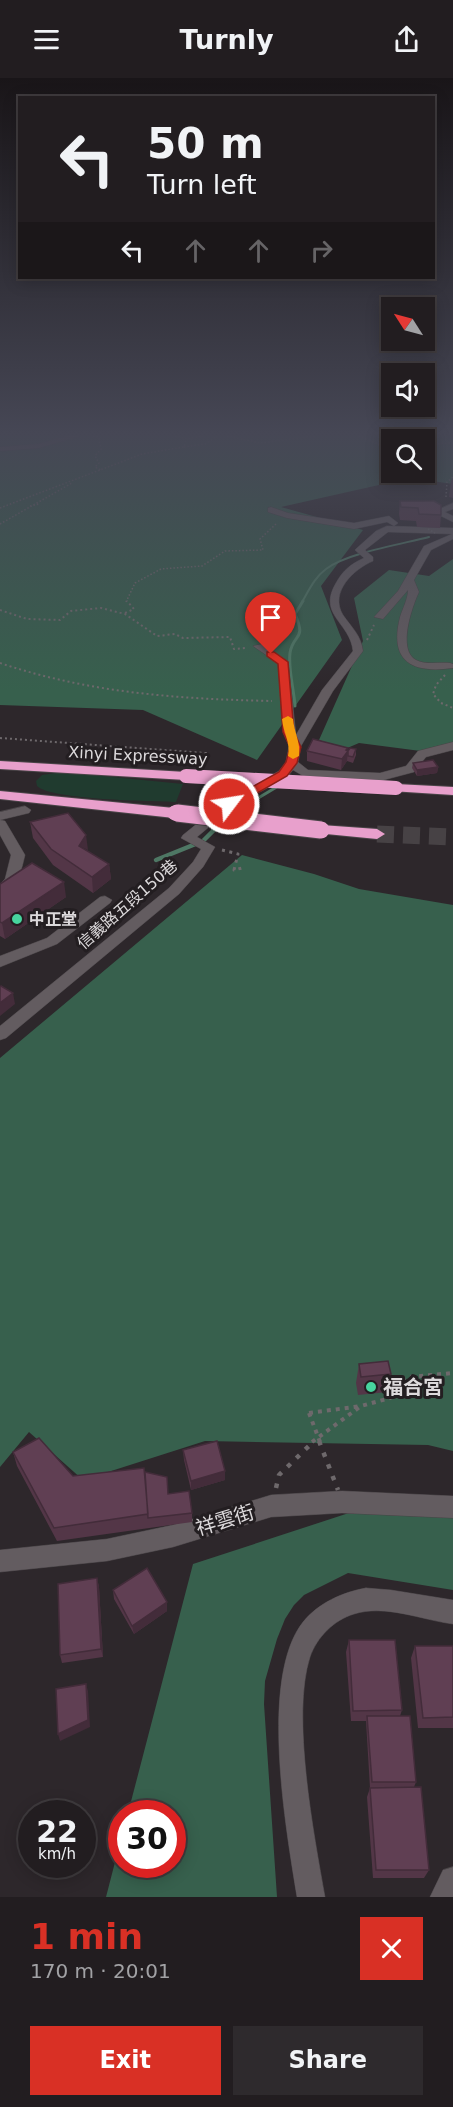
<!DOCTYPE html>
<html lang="en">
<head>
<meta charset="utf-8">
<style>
  :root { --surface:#221d20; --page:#2e2a2d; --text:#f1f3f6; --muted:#a2a2a5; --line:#3f3b3e; --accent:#d93025 }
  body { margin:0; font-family:"DejaVu Sans","Noto Sans TC",sans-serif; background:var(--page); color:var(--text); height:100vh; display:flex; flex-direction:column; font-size:22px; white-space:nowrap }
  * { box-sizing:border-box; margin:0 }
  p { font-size:20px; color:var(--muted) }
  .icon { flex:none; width:33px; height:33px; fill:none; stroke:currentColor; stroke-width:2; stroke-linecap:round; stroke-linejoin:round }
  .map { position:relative; height:1819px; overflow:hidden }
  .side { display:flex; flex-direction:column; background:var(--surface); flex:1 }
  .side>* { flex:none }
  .top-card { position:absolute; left:18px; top:18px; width:417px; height:183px; border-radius:0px; box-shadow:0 3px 15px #0003,0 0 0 2px var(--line); background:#221d20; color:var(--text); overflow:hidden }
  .needle { width:39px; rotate:306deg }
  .tools { position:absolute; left:381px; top:219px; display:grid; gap:12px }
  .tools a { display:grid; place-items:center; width:54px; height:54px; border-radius:0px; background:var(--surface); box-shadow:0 3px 15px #0003,0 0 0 2px var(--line); font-size:30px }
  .speed { position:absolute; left:18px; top:1722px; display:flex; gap:12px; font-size:30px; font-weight:700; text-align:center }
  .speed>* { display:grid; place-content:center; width:78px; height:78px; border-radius:50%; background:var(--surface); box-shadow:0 3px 15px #0003,0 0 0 2px var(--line); line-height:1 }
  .speed small { font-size:15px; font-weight:400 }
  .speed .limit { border:9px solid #d22; background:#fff; color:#111 }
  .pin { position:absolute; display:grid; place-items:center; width:51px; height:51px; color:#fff; margin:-62px -26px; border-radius:50% 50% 50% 0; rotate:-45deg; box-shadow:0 0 6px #0007 }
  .pin .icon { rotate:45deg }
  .me { position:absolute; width:66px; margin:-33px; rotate:59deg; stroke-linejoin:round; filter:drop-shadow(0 0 4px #0008) }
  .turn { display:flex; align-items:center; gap:21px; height:126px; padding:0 30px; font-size:27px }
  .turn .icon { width:78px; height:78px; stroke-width:2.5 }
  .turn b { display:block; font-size:42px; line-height:51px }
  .lanes { display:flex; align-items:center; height:57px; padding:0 30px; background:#0003; justify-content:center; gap:30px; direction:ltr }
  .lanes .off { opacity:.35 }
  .round { display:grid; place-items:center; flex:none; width:63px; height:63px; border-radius:0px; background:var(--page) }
  .overview { display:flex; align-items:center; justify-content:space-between; height:102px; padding:0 30px }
  h1 { font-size:36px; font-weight:800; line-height:45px; color:var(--accent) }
  .button { display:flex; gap:12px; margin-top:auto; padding:12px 30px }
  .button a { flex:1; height:69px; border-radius:0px; background:var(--accent); color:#fff; font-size:24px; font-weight:800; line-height:69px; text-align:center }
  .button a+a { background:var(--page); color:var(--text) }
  header { display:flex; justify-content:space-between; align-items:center; height:78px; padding:0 30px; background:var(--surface); font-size:27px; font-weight:800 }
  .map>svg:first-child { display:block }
  .green { fill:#203b2f }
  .forest { fill:#37604d; fill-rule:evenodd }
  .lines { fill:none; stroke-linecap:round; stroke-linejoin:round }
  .stream-far2 { stroke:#4e7764; stroke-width:2 }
  .stream-far1 { stroke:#4e7764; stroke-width:3 }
  .stream { stroke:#4e7764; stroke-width:4.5 }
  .highway-tunnel { stroke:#474245; stroke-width:17; stroke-dasharray:17 9; stroke-linecap:butt }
  .minor-casing { stroke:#494447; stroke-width:1 }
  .highway-casing { stroke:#494447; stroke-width:2 }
  .path-far4 { stroke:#6e696c; stroke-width:1.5; stroke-dasharray:1.5 2; stroke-linecap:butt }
  .path-far3 { stroke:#6e696c; stroke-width:2; stroke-dasharray:2 3; stroke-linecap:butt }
  .path-far2 { stroke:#6e696c; stroke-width:3; stroke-dasharray:3 4.5; stroke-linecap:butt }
  .path-far1 { stroke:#6e696c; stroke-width:4; stroke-dasharray:4 5; stroke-linecap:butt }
  .path { stroke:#6e696c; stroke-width:4.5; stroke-dasharray:4.5 8; stroke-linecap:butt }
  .minor { fill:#635c60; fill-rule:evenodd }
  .highway { fill:#e8a0cc; fill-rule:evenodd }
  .highway-bridge-far1-casing { stroke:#494447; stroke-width:14; stroke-linecap:butt }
  .highway-bridge-casing { stroke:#494447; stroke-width:19; stroke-linecap:butt }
  .path-bridge-far2 { stroke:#6e696c; stroke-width:1.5; stroke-dasharray:1.5 2; stroke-linecap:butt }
  .path-bridge-far1 { stroke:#6e696c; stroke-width:4; stroke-dasharray:4 5; stroke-linecap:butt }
  .path-bridge { stroke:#6e696c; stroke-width:4.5; stroke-dasharray:4.5 8; stroke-linecap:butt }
  .highway-bridge-far1 { stroke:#e8a0cc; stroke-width:14 }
  .highway-bridge { stroke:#e8a0cc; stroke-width:17 }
  .wall { fill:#533647 }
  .shaded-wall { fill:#432c3a }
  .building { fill:#603f53; stroke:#432c3a; stroke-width:1.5 }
  .route { fill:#d93025; stroke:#8d1f18; stroke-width:1.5 }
  .slow { fill:#f59e0b }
  .poi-dot { fill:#47d49e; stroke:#231e21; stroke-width:2 }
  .labels { text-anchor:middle; stroke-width:6; stroke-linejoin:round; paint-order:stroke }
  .street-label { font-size:16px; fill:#dcd9db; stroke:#231e21 }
  .poi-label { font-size:16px; font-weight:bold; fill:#dcd9db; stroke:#231e21; text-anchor:start }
  .near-poi-label { font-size:20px; font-weight:bold; fill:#dcd9db; stroke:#231e21; text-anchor:start }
  .near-street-label { font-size:20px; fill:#dcd9db; stroke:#231e21 }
</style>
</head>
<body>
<header><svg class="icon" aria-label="menu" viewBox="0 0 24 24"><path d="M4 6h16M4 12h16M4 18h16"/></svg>Turnly<svg class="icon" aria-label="share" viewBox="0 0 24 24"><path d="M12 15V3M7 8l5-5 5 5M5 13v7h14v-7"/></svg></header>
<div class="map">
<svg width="453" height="1819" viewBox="0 0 453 1819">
  <rect width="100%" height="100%" fill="#2d272b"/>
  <!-- green -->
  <path class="green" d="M62 694 183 706 176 724C152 723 51 722 37 708L36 703 42 697Z"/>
  <!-- forest -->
  <path class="forest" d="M0 358H453V406L410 400 281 429 363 452 321 508 342 562 257 682 143 632 0 627ZM392 362H424V394H392Z
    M453 481V669L436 675 359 665 345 671 319 662 363 563 354 520 389 492 429 498Z
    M242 777 314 796 359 811 453 827V1373L428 1367 205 1363 83 1402 29 1354 0 1389V980Z
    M358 1432 453 1438V1512L348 1495 304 1517 294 1527 285 1541 277 1561 265 1603 264 1626 277 1819H106L121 1761 122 1786H172V1736L128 1735 193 1486Z"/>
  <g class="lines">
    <!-- stream-far2 -->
    <path class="stream-far2" d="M302 524C309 512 315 499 326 491 347 475 402 466 429 459"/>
    <!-- stream-far1 -->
    <path class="stream-far1" d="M295 628C294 612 288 591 290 575 293 555 307 563 295 536L303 523
      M231 736 280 707"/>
    <!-- stream -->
    <path class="stream" d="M156 782 203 763 220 746"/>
    <!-- highway-tunnel -->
    <path class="highway-tunnel" d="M377 756 453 759"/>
    <defs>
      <path id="minor" d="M66 358H80L39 370 0 373V369L39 366Z
        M453 425V431L445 434 453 438V444L433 434Z
        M271 429 288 435 354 445 389 438 398 445 394 448 387 444 354 451 287 440 268 434V430Z
        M387 448 453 450V461L431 472 414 502 419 514C412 529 397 572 416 582 425 587 440 584 450 585L453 586V590C411 596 389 583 400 539 403 530 408 520 408 512L383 541 374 539 398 513 424 468 452 456 388 454 365 472 373 479V483C354 491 329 514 343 537 352 550 361 557 363 573L333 613 301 668 298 684 308 692 380 695 406 688 418 673 453 664V672L426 679 414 694 380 703 305 699 293 692 287 699 233 729 197 759 215 769 203 789 179 816 6 960 0 962V948L169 810 193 784 201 771 181 760 183 757 225 723 279 693 286 684 289 668 283 654 278 585 253 568 262 566 288 584 296 657 322 612 353 573C350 544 317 537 336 505 343 492 351 486 364 480L355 472 357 470 376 453Z
        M25 728 31 732 29 735 0 742V734Z
        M0 742 5 743 25 777C21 793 18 812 0 817V806L5 801 11 777 0 757Z
        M105 818 112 822 110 825 57 866 0 889V878L47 860 100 819Z
        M342 1413 453 1418V1440L342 1435 271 1439 173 1469 107 1483 0 1494V1472L107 1461 173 1447 271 1417Z
        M366 1510 391 1512 453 1522V1546C422 1542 385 1526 354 1536 334 1542 317 1559 310 1579 291 1638 314 1757 325 1819H297C286 1751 259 1600 303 1544 318 1525 343 1514 366 1510Z
        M453 1789V1819H430L443 1792Z"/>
      <path id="highway" d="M0 683 186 694 193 698 186 702 0 691Z
        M396 706 453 709V717L391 713 389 710 391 707Z
        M0 713 174 730 182 735 174 740 0 721Z
        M321 747 377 751 385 756 377 761 316 755 313 752Z"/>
    </defs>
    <!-- minor casing -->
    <use href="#minor" class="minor-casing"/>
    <!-- highway casing -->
    <use href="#highway" class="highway-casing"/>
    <!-- path-far4 -->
    <path class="path-far4" d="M93 358H100
      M175 358 186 361 203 358
      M227 358 260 365 316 358
      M359 358 380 367 392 368
      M95 359 99 361 101 371 95 378 99 385 95 389 101 392
      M424 366 453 365
      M184 369 205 366 217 358
      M446 419 447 404 453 399
      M30 428 39 426
      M0 430 142 376 184 369 186 361
      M0 446 72 405
      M126 524 135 505 161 491 202 488 225 473 263 472 260 461 277 445"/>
    <!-- path-far3 -->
    <path class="path-far3" d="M0 532 27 541 60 542 71 533 101 530 125 536 157 558 175 556 183 560 230 559 234 571 245 570
      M125 535 134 531 127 523
      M367 562 374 547
      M0 585C89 615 179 621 272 623
      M445 597 436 607 433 616 441 625 453 630
      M0 660 206 675 202 683"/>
    <!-- path-far2 -->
    <path class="path-far2" d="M222 772 238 776 234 792 242 790"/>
    <!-- path-far1 -->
    <path class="path-far1" d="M309 1335 361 1328
      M312 1364 361 1328 390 1320 391 1305 410 1299 453 1295"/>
    <!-- path -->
    <path class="path" d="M276 1410 279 1397 314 1363"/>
    <!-- minor -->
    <use href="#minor" class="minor"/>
    <!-- highway -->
    <use href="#highway" class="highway"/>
    <defs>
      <path id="highway-bridge-far1" d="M186 698 396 710
        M174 735 190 737"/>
      <path id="highway-bridge" d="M177 735 321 752"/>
    </defs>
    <!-- highway-bridge-far1 casing -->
    <use href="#highway-bridge-far1" class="highway-bridge-far1-casing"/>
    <!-- highway-bridge casing -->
    <use href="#highway-bridge" class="highway-bridge-casing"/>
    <!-- path-bridge-far2 -->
    <path class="path-bridge-far2" d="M428 451 435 455"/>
    <!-- path-bridge-far1 -->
    <path class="path-bridge-far1" d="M309 1335 320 1364"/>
    <!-- path-bridge -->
    <path class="path-bridge" d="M319 1363 338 1412"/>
    <!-- highway-bridge-far1 -->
    <use href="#highway-bridge-far1" class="highway-bridge-far1"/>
    <!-- highway-bridge -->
    <use href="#highway-bridge" class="highway-bridge"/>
  </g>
  <!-- wall -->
  <path class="wall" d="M453 400V420L449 419 451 403Z
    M400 423 441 437 440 450 417 449 416 443 400 442 399 436Z
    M356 671V677L353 685 347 683 341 692 307 683V673L347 672Z
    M413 685 438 689 437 695 417 698 412 690Z
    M30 744 87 773 109 786 111 801 93 815 53 787 33 760Z
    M0 806 66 819 5 861 0 858Z
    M359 1286 391 1296 387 1314 358 1317 356 1305Z
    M183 1372 225 1402 191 1412 184 1382Z
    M13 1374 73 1398 145 1394 168 1416 192 1435V1444L57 1463 17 1388Z
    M97 1500 99 1509 103 1579 62 1585 60 1577Z
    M113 1512 167 1524V1533L134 1556 114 1521Z
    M349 1562 402 1632 400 1638 416 1704 414 1709 429 1792 424 1800H373L367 1719 370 1710 366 1643H351L346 1574Z
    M415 1568H453V1650H418L411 1580Z"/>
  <!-- shaded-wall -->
  <path class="shaded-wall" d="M348 670 347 683 341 692 342 681Z
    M438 689 437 695 417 698V692Z
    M86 757 88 772 79 768Z
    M109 786 111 801 93 815 92 799Z
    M64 804 66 819 5 861 2 845Z
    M13 915 15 926 0 938V925Z
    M225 1393V1402L191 1412V1403Z
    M97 1500 99 1509 103 1579 101 1571Z
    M167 1524V1533L134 1556 132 1548Z
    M86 1606 88 1613 90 1649 60 1663 58 1656Z"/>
  <!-- building -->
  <path class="building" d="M400 423H434L441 427V437L419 436 418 430 401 429Z
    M313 661 348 670 346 672 348 673 342 681 307 673Z
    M350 670 356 671 353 679 348 678V673Z
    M433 682 438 689 417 692 413 685Z
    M68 735 86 757 79 768 109 786 92 799 51 771 30 744Z
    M32 785 64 804 2 845 0 844V806Z
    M1 908 13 915 0 925V909Z
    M388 1283 391 1296 361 1299 359 1286Z
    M39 1360 73 1398 144 1390 148 1436 54 1450 13 1374Z
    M217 1363 225 1393 191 1403 183 1372Z
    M145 1394 167 1399 168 1416 189 1413 192 1435 148 1440Z
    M147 1490 167 1524 132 1548 113 1512Z
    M97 1500 101 1571 60 1577 58 1506Z
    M349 1562H395L402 1632 353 1633Z
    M415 1568H453V1639L423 1640Z
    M86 1606 88 1642 58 1656 56 1611Z
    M367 1638H410L416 1704H372Z
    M421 1709 429 1792H376L370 1710Z"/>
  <!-- sky -->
  <linearGradient id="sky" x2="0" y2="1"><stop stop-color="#191518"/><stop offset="0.58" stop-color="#464755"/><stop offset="1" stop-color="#464755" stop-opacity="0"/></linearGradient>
  <rect width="453" height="613" fill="url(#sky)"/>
  <!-- route -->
  <path class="route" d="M267 574H274L288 584 294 654 301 669 297 685 287 698 233 729H225V724L279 694 286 684 290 669 283 654 278 586 267 578Z"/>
  <!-- slow -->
  <path class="slow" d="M288 638 293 641C294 654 301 665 299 678L293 681 288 678C291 665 283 654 282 641Z"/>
  <!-- markers -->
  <g class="poi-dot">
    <circle cx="17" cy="841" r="6"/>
    <circle cx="371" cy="1309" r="6"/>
  </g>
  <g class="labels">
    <!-- street labels -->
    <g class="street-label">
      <text transform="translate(138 677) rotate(3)" y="6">Xinyi Expressway</text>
      <text transform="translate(127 826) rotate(-41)" y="6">信義路五段150巷</text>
    </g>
    <!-- poi labels -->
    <g class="poi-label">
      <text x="29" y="847">中正堂</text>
    </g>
    <!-- near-poi labels -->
    <g class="near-poi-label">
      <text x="383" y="1316">福合宮</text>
    </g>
    <!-- near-street labels -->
    <g class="near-street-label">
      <text transform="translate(225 1442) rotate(-17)" y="7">祥雲街</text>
    </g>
  </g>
</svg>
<div class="tools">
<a><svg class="needle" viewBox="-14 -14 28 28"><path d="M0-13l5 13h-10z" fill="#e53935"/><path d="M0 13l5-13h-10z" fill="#a2a2a5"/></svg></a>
<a><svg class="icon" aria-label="sound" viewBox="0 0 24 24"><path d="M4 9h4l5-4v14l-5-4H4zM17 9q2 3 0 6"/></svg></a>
<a><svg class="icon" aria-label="search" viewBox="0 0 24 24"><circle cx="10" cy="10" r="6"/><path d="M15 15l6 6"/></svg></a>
</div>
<div class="speed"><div>22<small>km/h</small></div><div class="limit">30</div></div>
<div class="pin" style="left:271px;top:576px;background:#d93025"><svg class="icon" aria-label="arrive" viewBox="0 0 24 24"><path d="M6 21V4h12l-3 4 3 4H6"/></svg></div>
<svg class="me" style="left:229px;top:726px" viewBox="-20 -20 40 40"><circle r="17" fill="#d93025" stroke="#fff" stroke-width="3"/><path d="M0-11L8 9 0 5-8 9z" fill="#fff"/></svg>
<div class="top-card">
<div class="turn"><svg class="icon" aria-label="left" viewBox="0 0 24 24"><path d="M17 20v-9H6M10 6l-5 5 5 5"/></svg><div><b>50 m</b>Turn left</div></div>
<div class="lanes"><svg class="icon" aria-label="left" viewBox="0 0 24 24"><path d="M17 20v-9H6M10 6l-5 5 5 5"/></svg><svg class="icon off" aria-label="ahead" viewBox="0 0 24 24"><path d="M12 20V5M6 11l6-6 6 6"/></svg><svg class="icon off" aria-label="ahead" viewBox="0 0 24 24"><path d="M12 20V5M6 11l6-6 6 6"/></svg><svg class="icon off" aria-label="right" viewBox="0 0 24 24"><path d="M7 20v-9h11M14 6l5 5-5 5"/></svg></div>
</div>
</div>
<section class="side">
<div class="overview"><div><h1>1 min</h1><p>170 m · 20:01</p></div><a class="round" style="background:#d93025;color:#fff"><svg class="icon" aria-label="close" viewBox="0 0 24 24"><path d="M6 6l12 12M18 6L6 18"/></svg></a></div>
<div class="button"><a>Exit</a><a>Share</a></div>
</section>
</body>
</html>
